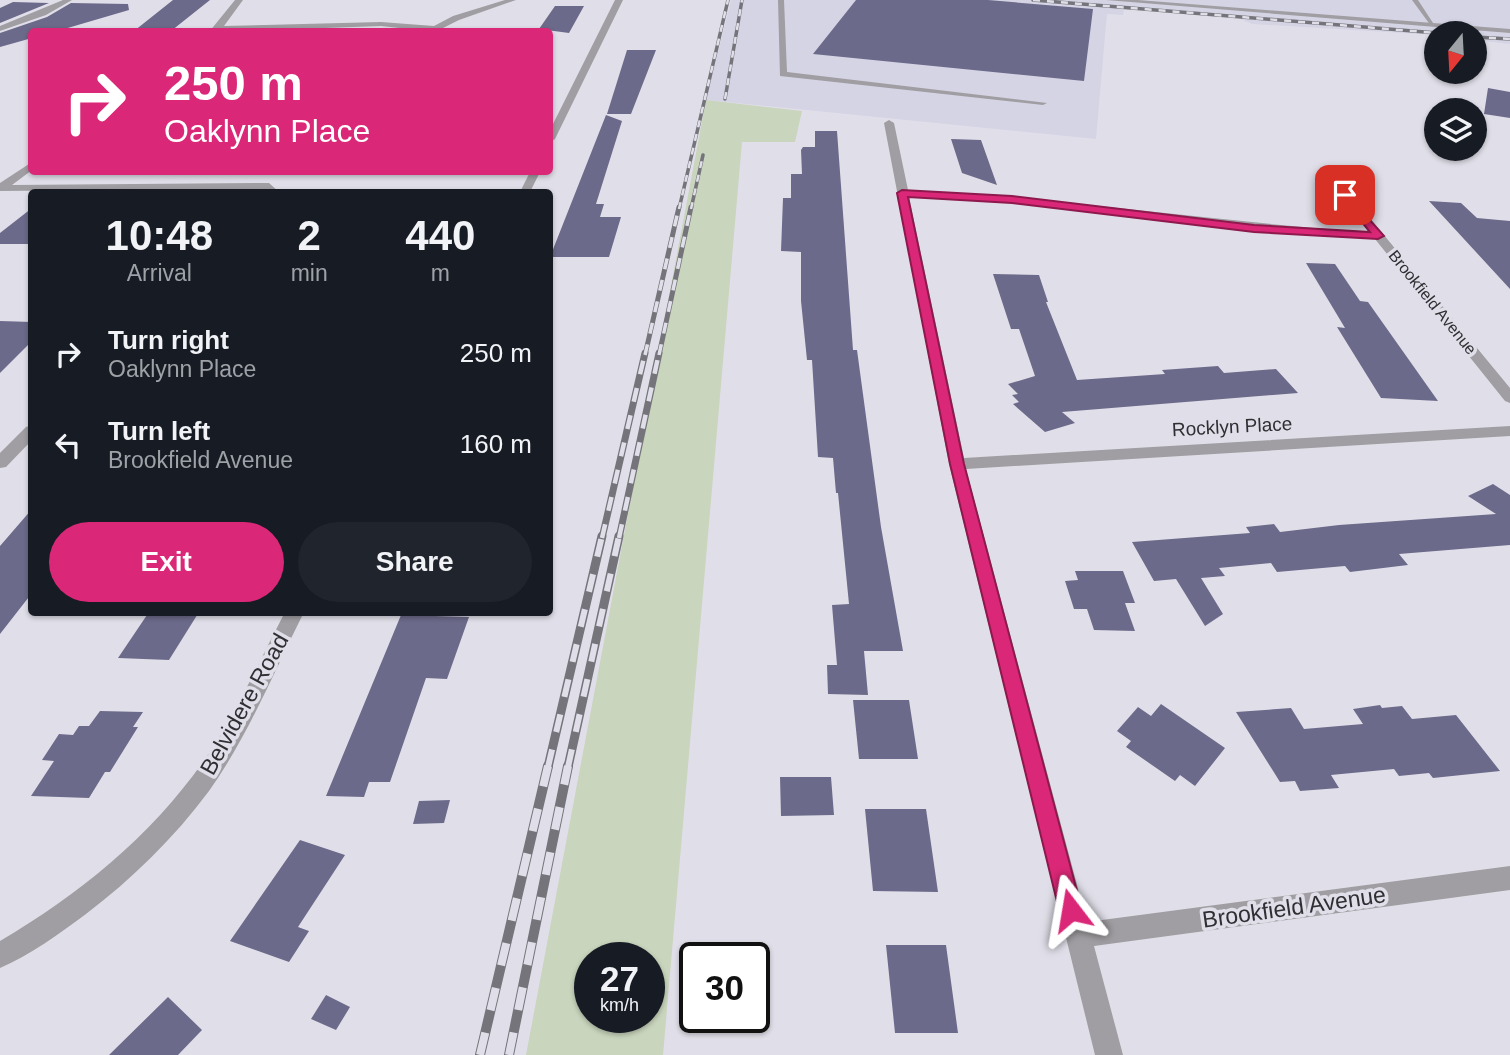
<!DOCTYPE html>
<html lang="en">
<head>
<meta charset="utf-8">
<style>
  :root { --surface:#171b24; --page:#20242c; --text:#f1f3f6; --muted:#9ea1a6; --accent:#db2777 }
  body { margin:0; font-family:Arial,sans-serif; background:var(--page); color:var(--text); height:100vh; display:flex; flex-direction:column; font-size:26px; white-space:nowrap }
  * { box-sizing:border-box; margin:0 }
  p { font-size:23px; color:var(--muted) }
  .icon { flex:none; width:38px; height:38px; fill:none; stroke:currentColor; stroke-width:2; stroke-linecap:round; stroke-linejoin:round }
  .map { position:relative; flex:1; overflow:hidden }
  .details { position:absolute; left:28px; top:189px; width:525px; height:427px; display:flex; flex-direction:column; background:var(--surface); border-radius:7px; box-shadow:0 2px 5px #0004 }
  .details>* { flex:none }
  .banner { position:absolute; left:28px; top:28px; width:525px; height:147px; border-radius:7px; box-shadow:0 2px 5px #0004; background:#db2777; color:#fff; overflow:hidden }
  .needle { width:46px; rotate:198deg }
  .fabs { position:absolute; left:1424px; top:21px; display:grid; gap:14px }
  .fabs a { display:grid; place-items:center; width:63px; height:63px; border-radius:50%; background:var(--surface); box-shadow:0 2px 5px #0004; font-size:35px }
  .speed { position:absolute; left:574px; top:942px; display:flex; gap:14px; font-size:35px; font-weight:700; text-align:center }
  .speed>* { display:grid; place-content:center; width:91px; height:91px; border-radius:50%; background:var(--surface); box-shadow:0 2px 5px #0004; line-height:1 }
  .speed small { font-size:18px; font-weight:400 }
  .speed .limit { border:4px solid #111; border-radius:10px; background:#fff; color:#111 }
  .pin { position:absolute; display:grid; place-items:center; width:60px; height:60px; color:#fff; margin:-30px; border-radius:14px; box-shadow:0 4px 10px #0006 }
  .me { position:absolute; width:77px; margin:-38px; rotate:346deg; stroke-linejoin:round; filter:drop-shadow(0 0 5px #0008) }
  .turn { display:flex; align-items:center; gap:24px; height:147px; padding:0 21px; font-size:32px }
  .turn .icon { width:91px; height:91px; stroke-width:2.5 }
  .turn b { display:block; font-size:49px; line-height:60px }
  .eta { display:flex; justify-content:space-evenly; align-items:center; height:119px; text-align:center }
  .eta b { font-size:42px; font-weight:700; line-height:49px }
  .button { display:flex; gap:14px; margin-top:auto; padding:14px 21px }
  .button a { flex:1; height:80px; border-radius:42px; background:var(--accent); color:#fff; font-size:28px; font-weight:700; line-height:80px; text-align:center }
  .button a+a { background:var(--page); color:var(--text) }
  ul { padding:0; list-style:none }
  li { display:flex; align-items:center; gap:21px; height:91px; padding:0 21px }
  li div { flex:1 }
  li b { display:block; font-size:26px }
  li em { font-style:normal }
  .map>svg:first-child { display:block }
  .built { fill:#d5d4e5 }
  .green { fill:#c9d5bd; fill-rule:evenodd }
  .building { fill:#6c6a8a }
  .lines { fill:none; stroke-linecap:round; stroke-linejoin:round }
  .service { fill:#a09ea2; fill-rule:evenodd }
  .minor { fill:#a09ea2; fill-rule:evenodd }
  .rail-far4-casing { stroke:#74747a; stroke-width:3.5 }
  .rail-far3-casing { stroke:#74747a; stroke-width:5 }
  .rail-far2-casing { stroke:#74747a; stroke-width:7 }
  .rail-far1-casing { stroke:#74747a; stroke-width:9 }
  .rail-casing { stroke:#74747a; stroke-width:10 }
  .rail-far4 { stroke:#e0dfe9; stroke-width:2.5; stroke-dasharray:7; stroke-linecap:butt }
  .rail-far3 { stroke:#e0dfe9; stroke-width:3.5; stroke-dasharray:11; stroke-linecap:butt }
  .rail-far2 { stroke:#e0dfe9; stroke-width:4.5; stroke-dasharray:14; stroke-linecap:butt }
  .rail-far1 { stroke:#e0dfe9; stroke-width:6; stroke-dasharray:18; stroke-linecap:butt }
  .rail { stroke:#e0dfe9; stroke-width:8; stroke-dasharray:23; stroke-linecap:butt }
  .route { fill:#db2777; stroke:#8e194d; stroke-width:2 }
  .labels { text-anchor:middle; stroke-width:7; stroke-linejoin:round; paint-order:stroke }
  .far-street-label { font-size:16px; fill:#2f2f33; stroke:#e0dfe9 }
  .street-label { font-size:19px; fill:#2f2f33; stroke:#e0dfe9 }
  .near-street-label { font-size:23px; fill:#2f2f33; stroke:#e0dfe9 }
</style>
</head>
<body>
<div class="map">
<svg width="1510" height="1055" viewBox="0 0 1510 1055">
  <rect width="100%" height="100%" fill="#e0dfe9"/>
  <!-- built -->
  <path class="built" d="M731 0H1510V44L1475 40V33H1437V35L1252 24 1238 18 1124 9 1123 15 1107 14 1096 139 706 100Z"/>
  <!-- green -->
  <path class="green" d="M706 100 802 111 795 142H742L663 1055H526ZM590 957H649V1017H590Z"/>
  <!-- building -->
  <path class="building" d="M173 0H210L171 31H134Z
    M856 0H988L1093 9 1084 81 813 54Z
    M13 2 49 3 0 23V8Z
    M71 3 128 4 129 10 54 32H32V38L0 47V33L47 17Z
    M555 6H584L569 33 539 29Z
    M627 50H656L631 114H607Z
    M1488 88 1510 92V118L1484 114Z
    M606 115 622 121 596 204H604L600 217H621L609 257H550Z
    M815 131H837L853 350H857L881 527 903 651H864L868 695 828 694 827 665H837L832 605 849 604 838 493H836L833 458 818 457 812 360H807L801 301V252L781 251 783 198H791V174H802L801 150 803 147H815Z
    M951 139 981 140 997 185 962 173Z
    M1429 201 1461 203 1477 218 1510 221V289Z
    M32 208V244H0V233Z
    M1306 263 1335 264 1360 301 1368 302 1438 401 1381 398 1337 327 1345 328Z
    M993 274 1039 275 1048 302H1046L1077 380 1165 374 1162 370 1218 366 1224 373 1276 369 1298 393 1062 412 1075 423 1045 432 1013 404 1019 402 1012 395 1018 394 1008 384 1035 376 1019 329H1011Z
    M0 321 32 322V341L0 373Z
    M1493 484 1510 495V545L1399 554 1408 565 1350 572 1345 566 1277 572 1271 563 1219 568 1225 576 1201 578 1223 614 1205 626 1176 579 1154 581 1132 542 1250 533 1246 527 1274 524 1280 532 1339 525 1496 514 1468 496Z
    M32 509V593L0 634V546Z
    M1075 571H1123L1135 603H1125L1135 631 1094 630 1087 609H1074L1065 581 1078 580Z
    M149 612H199L169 660 118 658Z
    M401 615 469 617 447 679 426 678 390 782H369L364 797 326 796Z
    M853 700H909L918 759H859Z
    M1161 704 1225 748 1195 786 1180 775 1175 781 1126 747 1131 741 1117 731 1138 707 1151 716Z
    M1380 705 1382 708 1402 706 1412 719 1456 715 1500 771 1433 778 1429 773 1399 776 1394 769 1331 775 1339 788 1300 791 1295 781 1280 782 1236 712 1291 708 1304 729 1363 724 1353 709Z
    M100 711 143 712 133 727H138L110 772H105L89 798 31 796 54 761 42 760 59 734 73 735 79 726H89Z
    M780 777H831L834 815 781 816Z
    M450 800 444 823 413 824 419 801Z
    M865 809H926L938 892 873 891Z
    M300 840 345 855 298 927 309 931 289 962 230 941Z
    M886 945H946L958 1033H895Z
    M326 995 350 1007 336 1030 311 1019Z
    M168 997 202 1030 178 1055H109Z"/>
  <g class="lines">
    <!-- service -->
    <path class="service" d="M778 0H784L787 72 1047 103 1043 105 780 76Z
      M1412 0H1418L1435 26H1431Z"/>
    <!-- minor -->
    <path class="minor" d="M63 0H72L46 15 0 31V26Z
      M235 0H243L224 26 381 22 434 26 453 16 505 0H516L459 20 435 32 381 26 209 32Z
      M615 0H623L555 139 550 142V130Z
      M1106 0H1138L1510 29V33Z
      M889 120 894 123 908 190C1062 198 1215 222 1369 232L1323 174 1332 172 1510 388V403L1505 401 1375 239 1254 231 1012 202 909 197 964 458 1510 426V436L966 469 1087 922 1510 866V890L1094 946 1123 1055H1095L949 464 884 123Z
      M32 162V170L12 185 269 183 279 192H269L266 189 0 191V183Z
      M530 172H540L530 192H520Z
      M32 425V440L6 467 0 468V453L26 427Z
      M285 612H304C274 672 248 736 209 791 174 838 132 879 86 914 59 934 30 955 0 968V941C85 891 161 828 215 744 241 702 262 656 285 612Z"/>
    <defs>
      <path id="rail-far4" d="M1033 0 1437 33
        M1475 37 1510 39
        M725 99 742 0
        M679 209 728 0
        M691 209 703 155"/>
      <path id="rail-far3" d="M645 355 679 207
        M659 355 691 207"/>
      <path id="rail-far2" d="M602 538 645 353
        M619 538 659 353"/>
      <path id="rail-far1" d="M548 767 602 536
        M568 767 619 536"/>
      <path id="rail" d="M480 1055 548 766
        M509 1055 568 766"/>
    </defs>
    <!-- rail-far4 casing -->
    <use href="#rail-far4" class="rail-far4-casing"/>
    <!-- rail-far3 casing -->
    <use href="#rail-far3" class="rail-far3-casing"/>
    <!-- rail-far2 casing -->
    <use href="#rail-far2" class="rail-far2-casing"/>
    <!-- rail-far1 casing -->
    <use href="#rail-far1" class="rail-far1-casing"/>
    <!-- rail casing -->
    <use href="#rail" class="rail-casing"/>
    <!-- rail-far4 -->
    <use href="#rail-far4" class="rail-far4"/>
    <!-- rail-far3 -->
    <use href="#rail-far3" class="rail-far3"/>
    <!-- rail-far2 -->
    <use href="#rail-far2" class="rail-far2"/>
    <!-- rail-far1 -->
    <use href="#rail-far1" class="rail-far1"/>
    <!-- rail -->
    <use href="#rail" class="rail"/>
  </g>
  <!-- route -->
  <path class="route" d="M902 190 1012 196 1254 225 1370 232 1340 195 1345 192 1384 236 1378 239 1254 232 1012 203 908 197 964 464 1082 910 1079 918 1071 921 1063 918 1059 910 950 464 897 193Z"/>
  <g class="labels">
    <!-- far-street labels -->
    <g class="far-street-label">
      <text transform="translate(1433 302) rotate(51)" y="6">Brookfield Avenue</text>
    </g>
    <!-- street labels -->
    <g class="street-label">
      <text transform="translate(1232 426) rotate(-3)" y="7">Rocklyn Place</text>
    </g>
    <!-- near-street labels -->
    <g class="near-street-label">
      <text transform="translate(244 704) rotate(-61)" y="8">Belvidere Road</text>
      <text transform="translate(1294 907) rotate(-8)" y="8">Brookfield Avenue</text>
    </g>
  </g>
</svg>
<div class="fabs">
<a><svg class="needle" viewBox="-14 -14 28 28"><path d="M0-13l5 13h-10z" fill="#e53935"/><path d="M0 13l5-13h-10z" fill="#9ea1a6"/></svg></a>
<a><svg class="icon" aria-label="layers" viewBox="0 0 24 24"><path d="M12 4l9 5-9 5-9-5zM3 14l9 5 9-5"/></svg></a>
</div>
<div class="speed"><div>27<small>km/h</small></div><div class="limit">30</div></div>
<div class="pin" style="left:1345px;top:195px;background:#d93025"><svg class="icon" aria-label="arrive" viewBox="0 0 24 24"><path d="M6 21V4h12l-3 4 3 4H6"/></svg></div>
<svg class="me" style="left:1071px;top:910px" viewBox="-20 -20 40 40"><path d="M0-17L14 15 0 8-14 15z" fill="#db2777" stroke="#fff" stroke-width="4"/></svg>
<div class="banner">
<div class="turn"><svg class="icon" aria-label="right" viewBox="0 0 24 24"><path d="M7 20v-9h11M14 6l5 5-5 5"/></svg><div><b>250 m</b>Oaklynn Place</div></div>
</div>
<section class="details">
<div class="eta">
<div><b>10:48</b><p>Arrival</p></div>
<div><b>2</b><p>min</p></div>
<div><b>440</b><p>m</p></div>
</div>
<ul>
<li><svg class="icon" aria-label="right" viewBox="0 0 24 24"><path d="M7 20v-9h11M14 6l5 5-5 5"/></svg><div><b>Turn right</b><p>Oaklynn Place</p></div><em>250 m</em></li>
<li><svg class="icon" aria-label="left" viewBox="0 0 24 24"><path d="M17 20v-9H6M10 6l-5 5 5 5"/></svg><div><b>Turn left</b><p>Brookfield Avenue</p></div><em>160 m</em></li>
</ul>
<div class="button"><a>Exit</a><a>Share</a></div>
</section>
</div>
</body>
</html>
